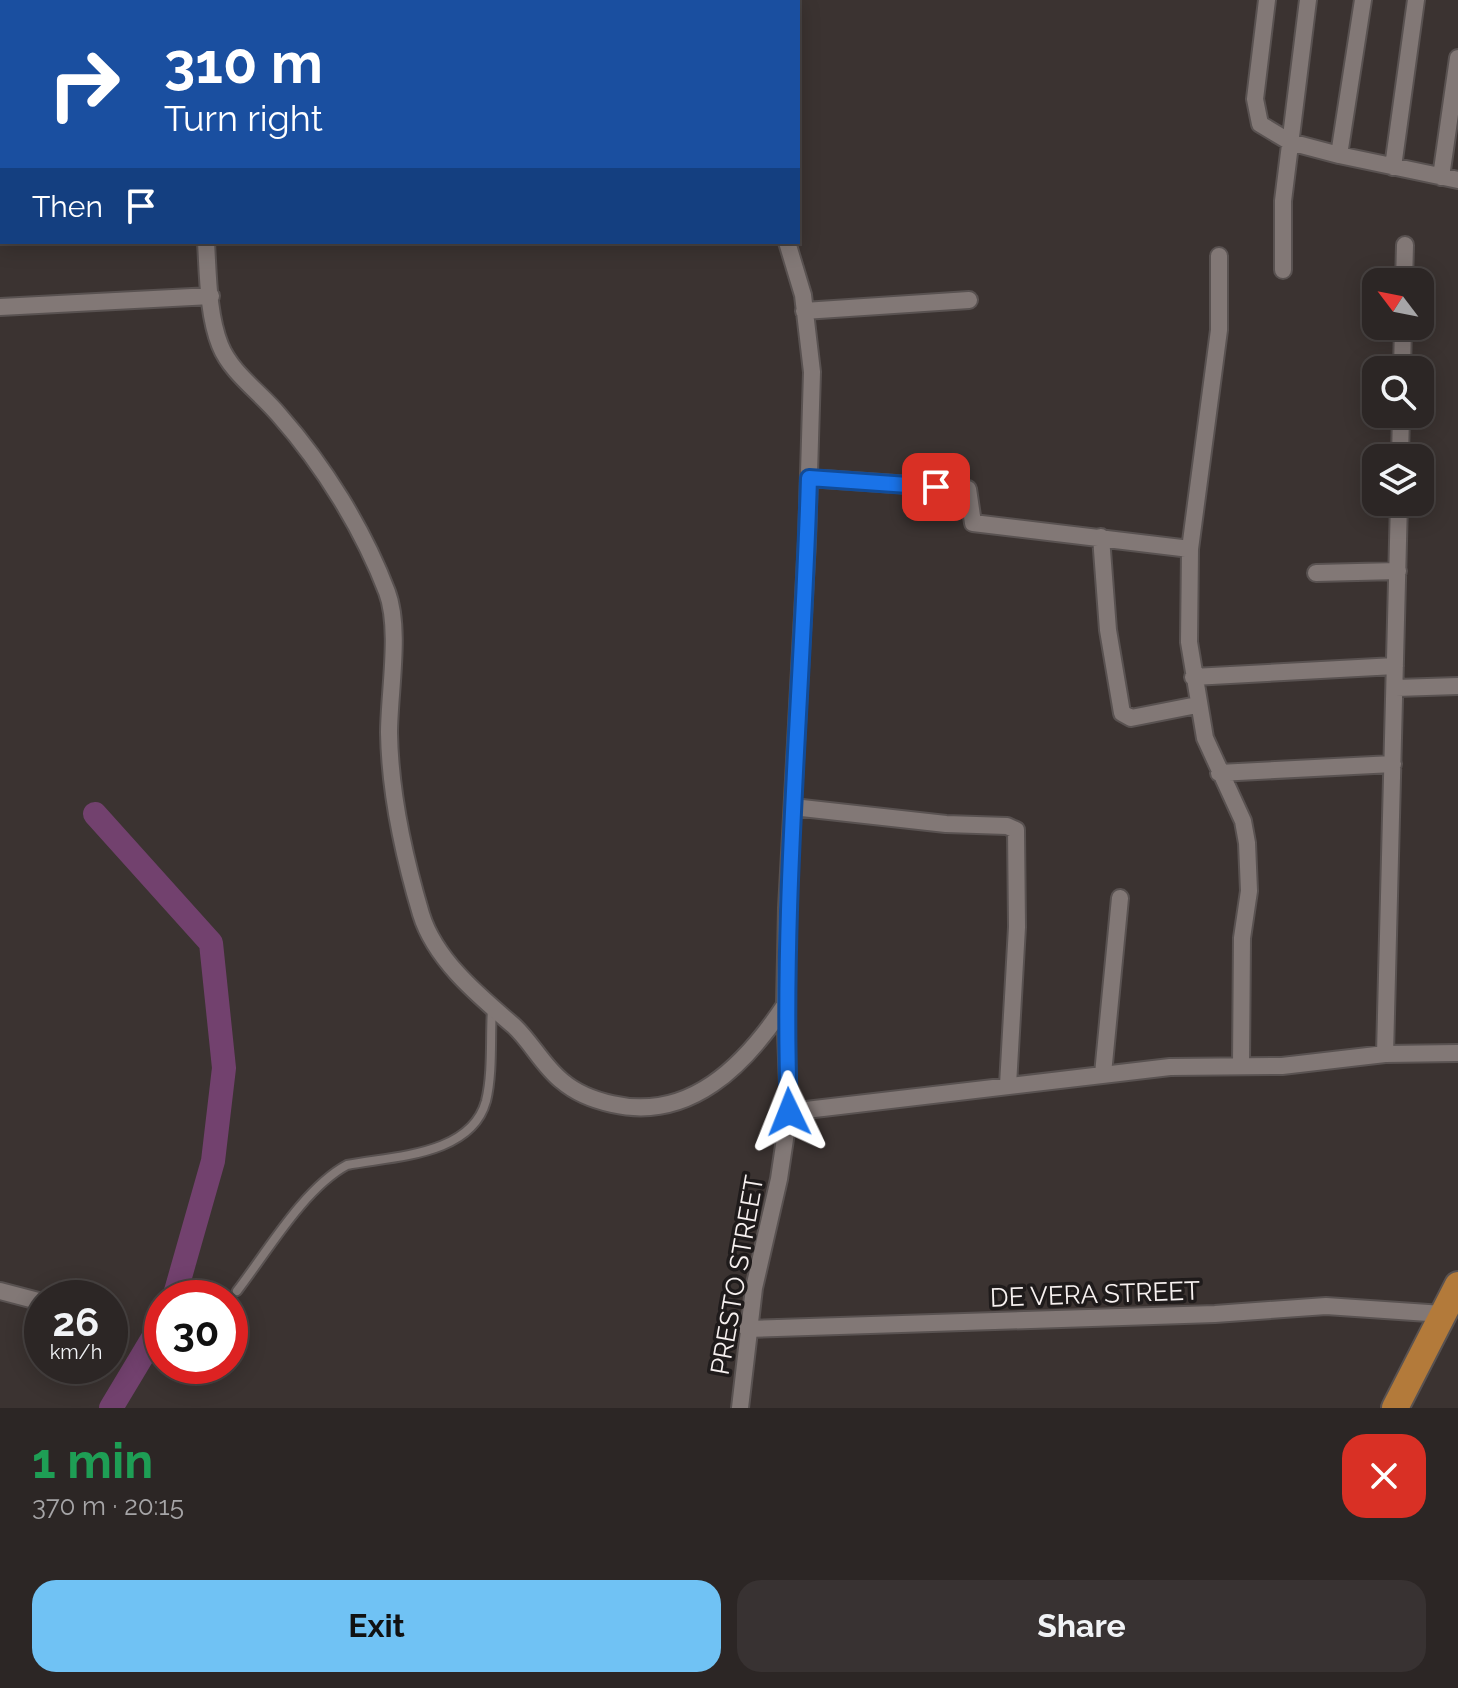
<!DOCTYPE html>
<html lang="en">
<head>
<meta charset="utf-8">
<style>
  :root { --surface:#2c2625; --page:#383232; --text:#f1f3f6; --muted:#a6a5a7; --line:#484342; --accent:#70c2f4 }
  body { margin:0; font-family:Raleway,sans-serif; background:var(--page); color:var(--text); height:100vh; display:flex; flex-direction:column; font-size:30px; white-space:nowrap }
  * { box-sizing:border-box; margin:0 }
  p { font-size:26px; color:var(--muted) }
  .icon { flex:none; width:44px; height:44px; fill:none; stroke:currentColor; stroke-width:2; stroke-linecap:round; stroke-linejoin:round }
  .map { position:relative; height:1408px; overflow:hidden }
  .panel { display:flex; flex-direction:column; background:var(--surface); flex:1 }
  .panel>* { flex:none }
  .top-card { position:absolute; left:0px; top:0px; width:800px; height:244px; box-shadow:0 4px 20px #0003,0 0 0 2px var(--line); background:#1a4fa0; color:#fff; overflow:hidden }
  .needle { width:52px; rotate:302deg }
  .tools { position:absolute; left:1362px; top:268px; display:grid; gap:16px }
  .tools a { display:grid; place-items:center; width:72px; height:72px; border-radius:16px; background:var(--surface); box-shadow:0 4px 20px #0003,0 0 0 2px var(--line); font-size:40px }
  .speed { position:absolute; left:24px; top:1280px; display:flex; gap:16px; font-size:40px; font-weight:700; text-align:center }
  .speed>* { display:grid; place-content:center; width:104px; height:104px; border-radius:50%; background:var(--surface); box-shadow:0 4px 20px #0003,0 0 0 2px var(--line); line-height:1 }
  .speed small { font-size:20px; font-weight:400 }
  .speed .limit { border:12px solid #d22; background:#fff; color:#111 }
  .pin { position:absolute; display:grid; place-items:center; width:68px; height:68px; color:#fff; margin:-34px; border-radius:16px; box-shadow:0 4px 12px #0006 }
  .me { position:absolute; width:88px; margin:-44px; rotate:358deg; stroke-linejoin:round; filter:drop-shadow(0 0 6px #0008) }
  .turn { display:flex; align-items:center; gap:28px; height:168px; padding:0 32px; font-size:36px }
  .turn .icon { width:104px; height:104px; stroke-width:2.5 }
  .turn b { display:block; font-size:56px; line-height:68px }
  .then { display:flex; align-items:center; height:76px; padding:0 32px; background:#0003; gap:16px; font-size:30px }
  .round { display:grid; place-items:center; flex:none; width:84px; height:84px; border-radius:24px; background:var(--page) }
  .headline { display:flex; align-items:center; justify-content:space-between; height:136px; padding:0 32px }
  h1 { font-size:48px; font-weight:700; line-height:60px; color:#1e9e55 }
  .primary-button { display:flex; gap:16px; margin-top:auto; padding:16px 32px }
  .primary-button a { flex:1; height:92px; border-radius:24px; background:var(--accent); color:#111; font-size:32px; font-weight:700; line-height:92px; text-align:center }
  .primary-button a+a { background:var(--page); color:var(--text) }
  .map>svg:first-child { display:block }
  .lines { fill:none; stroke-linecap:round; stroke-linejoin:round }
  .river { stroke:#72416e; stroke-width:24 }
  .lane-casing { stroke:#595251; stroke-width:12 }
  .street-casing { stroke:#595251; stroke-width:20 }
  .primary-casing { stroke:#595251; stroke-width:30 }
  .lane { stroke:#827876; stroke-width:8 }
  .street { stroke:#827876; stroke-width:16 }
  .primary { stroke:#b37a3a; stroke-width:26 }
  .route-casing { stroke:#114b97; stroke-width:20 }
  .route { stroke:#1a73e8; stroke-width:14 }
  .labels { text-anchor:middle; stroke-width:7; stroke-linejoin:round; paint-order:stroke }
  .street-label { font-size:26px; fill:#f7f1f0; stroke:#1f1b1b }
</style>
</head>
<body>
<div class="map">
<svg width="1458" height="1408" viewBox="0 0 1458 1408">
  <rect width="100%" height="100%" fill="#3b3331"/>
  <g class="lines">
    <!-- river -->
    <path class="river" d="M95 814 211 943 224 1068 213 1161 174 1298
      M111 1408 162 1323"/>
    <defs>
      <path id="lane" d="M237 1291C267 1252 304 1188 347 1165 393 1156 471 1156 486 1101 493 1072 490 1037 492 1008"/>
      <path id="street" d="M177 0V2
        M701 0 702 2
        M1267 0 1255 99 1260 124 1290 142 1339 155
        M1363 0 1339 155 1458 180
        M1393 167 1416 0
        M1441 177 1458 58
        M206 242C208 275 208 315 220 345 231 373 260 392 279 415 324 466 363 529 387 592 401 629 389 693 389 733 390 793 404 857 421 914 435 960 479 996 514 1026 532 1043 543 1066 562 1081 576 1093 594 1100 612 1104 690 1122 745 1065 785 1005
        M1219 256V330L1190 549 1189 642 1205 738 1243 821 1247 843 1249 891 1242 938 1241 1066
        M1283 270V201L1308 0
        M1404 282 1405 245
        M0 307 211 296
        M804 311 969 300
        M1402 370 1403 326
        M1400 458 1401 414
        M809 478 968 489 973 523 1190 549
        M1101 537 1108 630 1122 713 1131 718 1197 705
        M1316 573 1398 571
        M1193 677 1395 666
        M1396 688 1458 686
        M1219 773 1393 764
        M793 807 946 824 1007 826 1016 830 1017 927 1008 1085
        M1385 1054 1399 502
        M1103 1074 1120 898
        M789 1112 1170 1067 1282 1066 1385 1054 1458 1053
        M0 1291 42 1302
        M747 1329 1215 1314 1326 1306 1443 1314
        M740 1408 754 1288 779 1179 789 1112 785 1005 787 908 807 541 812 372 803 295 787 242"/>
      <path id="primary" d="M1395 1408 1458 1285"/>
    </defs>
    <!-- lane casing -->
    <use href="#lane" class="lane-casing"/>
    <!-- street casing -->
    <use href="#street" class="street-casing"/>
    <!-- primary casing -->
    <use href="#primary" class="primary-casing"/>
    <!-- lane -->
    <use href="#lane" class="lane"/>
    <!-- street -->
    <use href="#street" class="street"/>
    <!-- primary -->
    <use href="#primary" class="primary"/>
  </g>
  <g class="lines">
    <defs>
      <path id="route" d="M789 1112C781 900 803 690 809 478L936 487"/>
    </defs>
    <!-- route casing -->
    <use href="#route" class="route-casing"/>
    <!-- route -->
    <use href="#route" class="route"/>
  </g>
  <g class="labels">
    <!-- street labels -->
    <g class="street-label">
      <text transform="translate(737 1275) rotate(-80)" y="9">PRESTO STREET</text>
      <text transform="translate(1095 1294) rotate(-2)" y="9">DE VERA STREET</text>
    </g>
  </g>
</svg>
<div class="tools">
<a><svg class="needle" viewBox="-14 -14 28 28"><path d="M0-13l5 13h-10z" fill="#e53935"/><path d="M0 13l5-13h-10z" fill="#a6a5a7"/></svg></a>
<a><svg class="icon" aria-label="search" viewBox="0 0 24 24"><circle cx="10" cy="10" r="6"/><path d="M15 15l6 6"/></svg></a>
<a><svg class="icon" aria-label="layers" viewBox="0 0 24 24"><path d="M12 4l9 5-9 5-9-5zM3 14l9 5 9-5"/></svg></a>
</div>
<div class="speed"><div>26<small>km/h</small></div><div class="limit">30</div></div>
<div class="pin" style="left:936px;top:487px;background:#d93025"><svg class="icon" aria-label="arrive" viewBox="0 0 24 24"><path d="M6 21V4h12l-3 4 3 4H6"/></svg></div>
<svg class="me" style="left:789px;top:1112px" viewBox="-20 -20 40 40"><path d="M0-17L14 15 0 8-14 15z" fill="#1a73e8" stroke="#fff" stroke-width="4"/></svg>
<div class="top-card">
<div class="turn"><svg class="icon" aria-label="right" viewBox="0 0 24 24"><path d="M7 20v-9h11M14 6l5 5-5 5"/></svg><div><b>310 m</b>Turn right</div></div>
<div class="then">Then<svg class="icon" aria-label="arrive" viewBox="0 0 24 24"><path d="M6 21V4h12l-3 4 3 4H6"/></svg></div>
</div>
</div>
<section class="panel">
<div class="headline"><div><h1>1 min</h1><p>370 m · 20:15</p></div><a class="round" style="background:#d93025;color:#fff"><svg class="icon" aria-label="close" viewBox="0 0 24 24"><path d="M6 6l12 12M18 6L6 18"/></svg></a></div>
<div class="primary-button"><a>Exit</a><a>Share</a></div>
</section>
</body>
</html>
